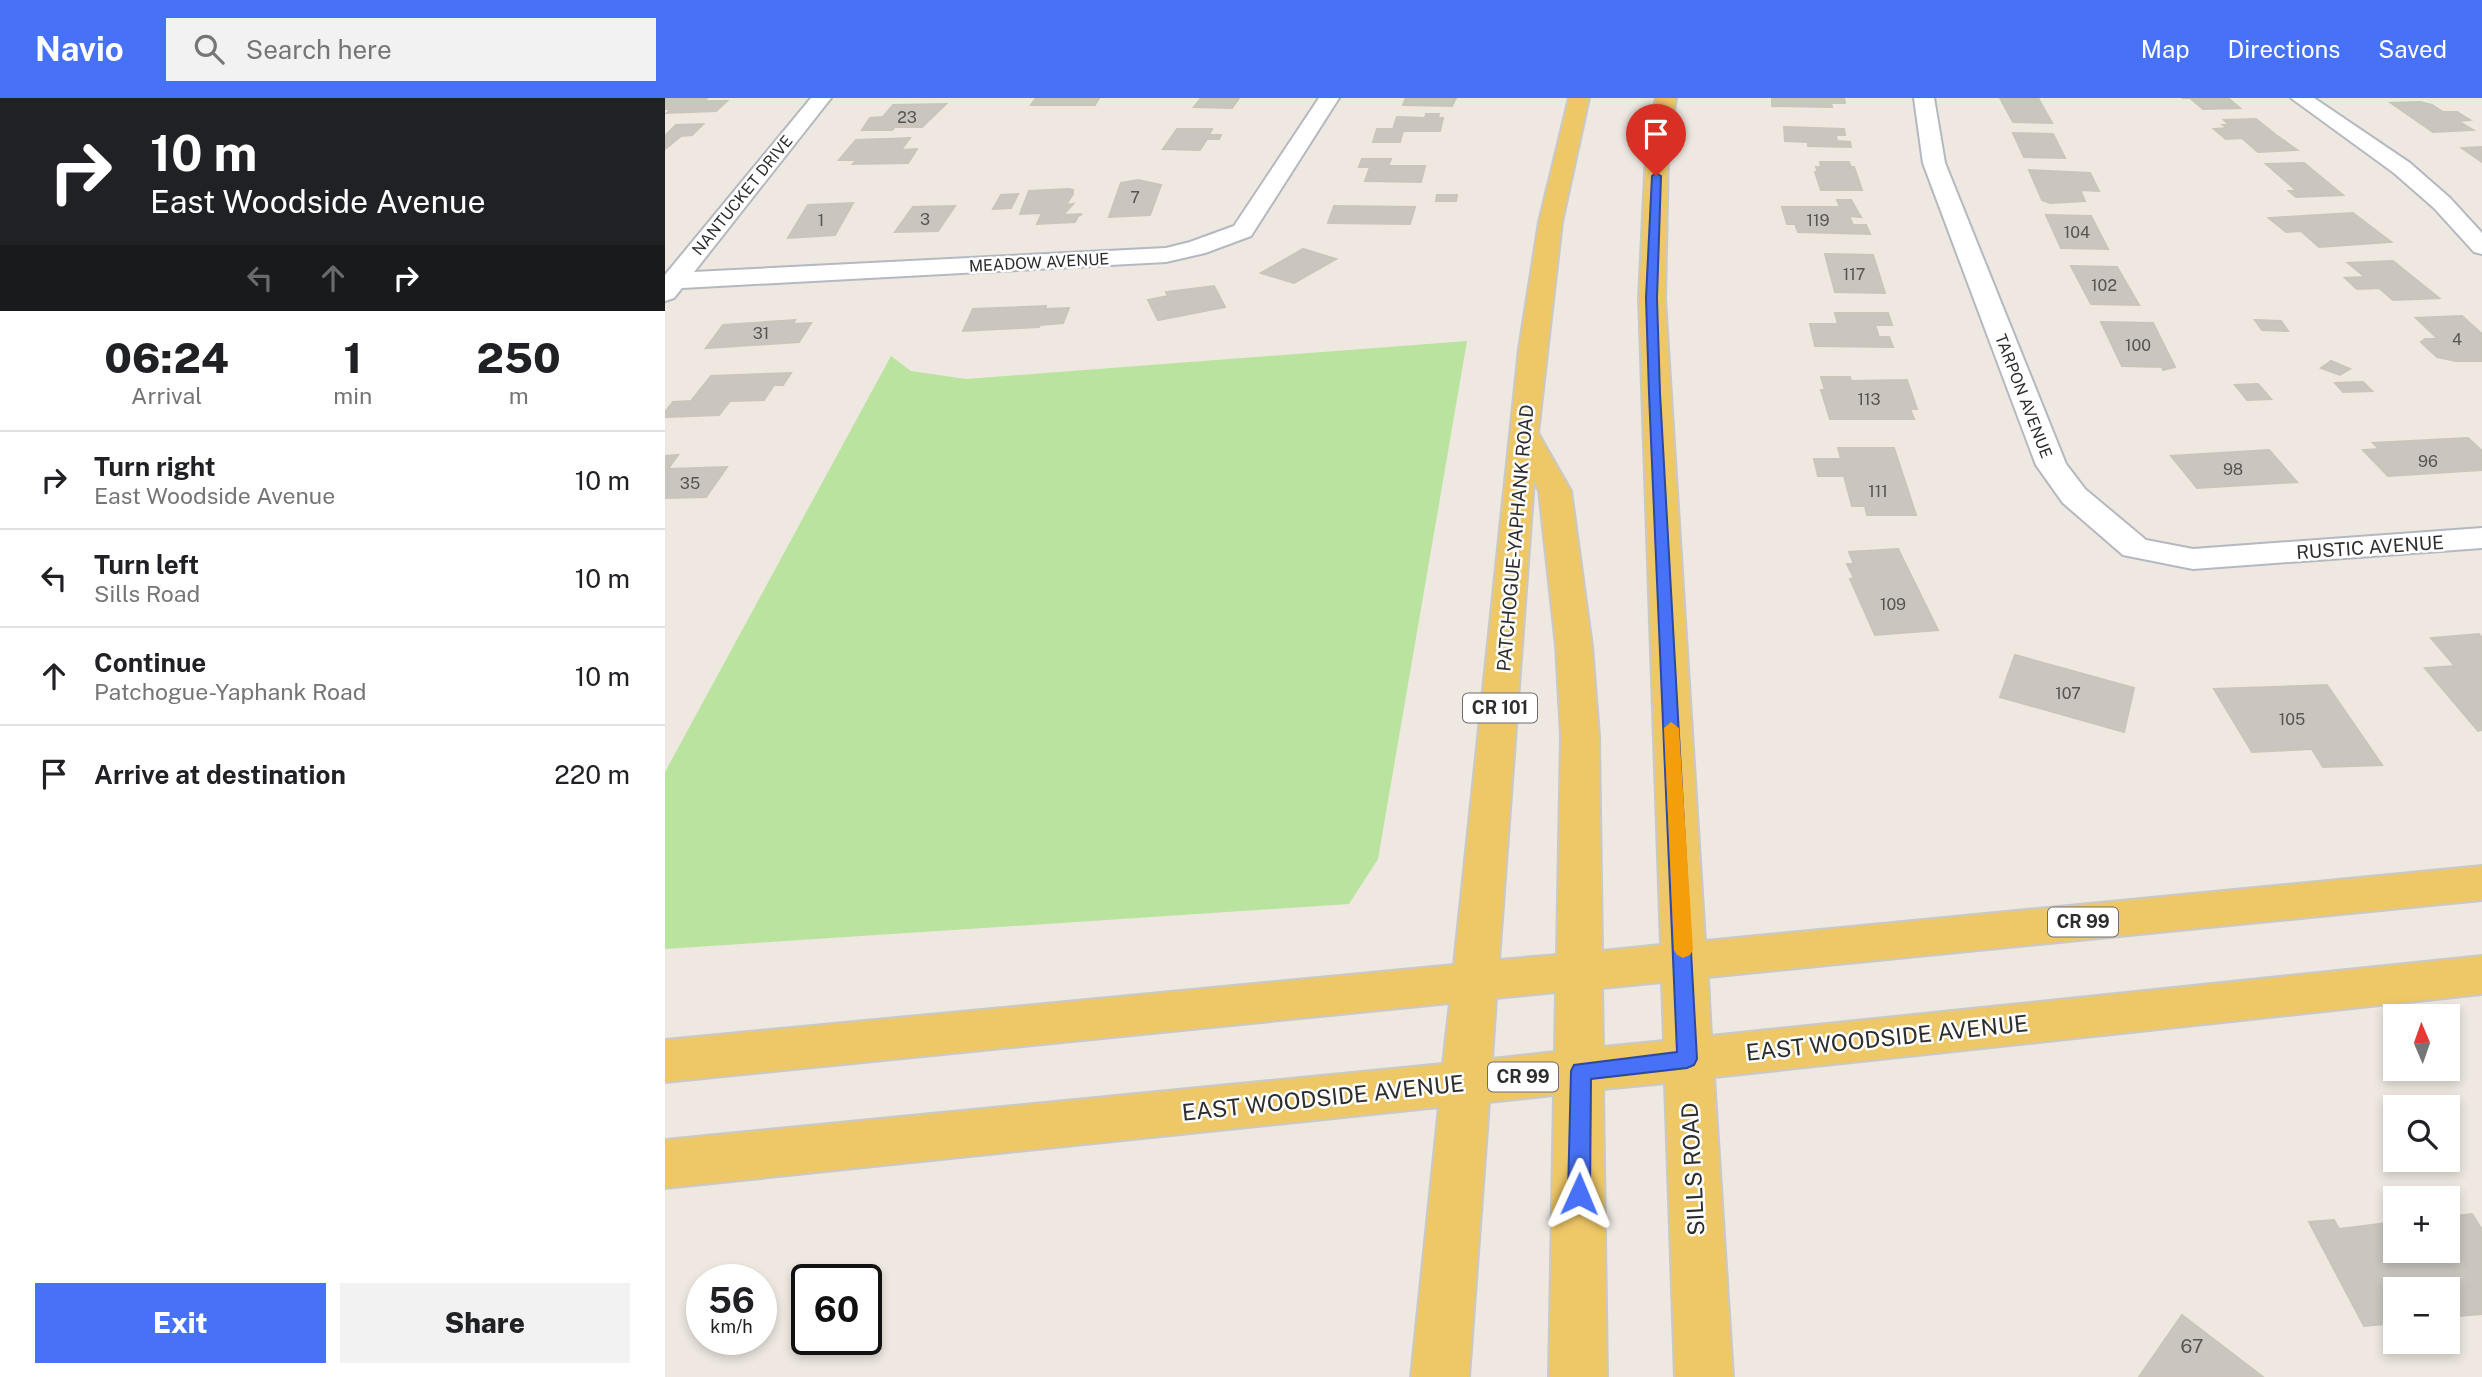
<!DOCTYPE html>
<html lang="en">
<head>
<meta charset="utf-8">
<style>
  :root { --surface:#fff; --page:#f2f2f2; --text:#202124; --muted:#757577; --line:#e0e0e0; --accent:#4771f6 }
  body { margin:0; font-family:"Public Sans",sans-serif; background:var(--page); color:var(--text); height:100vh; display:flex; flex-direction:column; font-size:26px; white-space:nowrap }
  * { box-sizing:border-box; margin:0 }
  p { font-size:23px; color:var(--muted) }
  .icon { flex:none; width:38px; height:38px; fill:none; stroke:currentColor; stroke-width:2; stroke-linecap:round; stroke-linejoin:round }
  .map { position:relative; flex:1; overflow:hidden }
  .sheet { display:flex; flex-direction:column; background:var(--surface); width:665px }
  .sheet>* { flex:none }
  .guide { background:#202124; color:#fff; overflow:hidden }
  .needle { width:46px; rotate:358deg }
  .tools { position:absolute; left:1718px; top:906px; display:grid; gap:14px }
  .tools a { display:grid; place-items:center; width:77px; height:77px; border-radius:0px; background:var(--surface); box-shadow:0 4px 10px #0003; font-size:35px }
  .speed { position:absolute; left:21px; top:1166px; display:flex; gap:14px; font-size:35px; font-weight:700; text-align:center }
  .speed>* { display:grid; place-content:center; width:91px; height:91px; border-radius:50%; background:var(--surface); box-shadow:0 4px 10px #0003; line-height:1 }
  .speed small { font-size:18px; font-weight:400 }
  .speed .limit { border:4px solid #111; border-radius:10px; background:#fff; color:#111 }
  .pin { position:absolute; display:grid; place-items:center; width:60px; height:60px; color:#fff; margin:-72px -30px; border-radius:50% 50% 50% 0; rotate:-45deg; box-shadow:0 0 7px #0007 }
  .pin .icon { rotate:45deg }
  .me { position:absolute; width:77px; margin:-38px; rotate:1deg; stroke-linejoin:round; filter:drop-shadow(0 0 5px #0008) }
  .turn { display:flex; align-items:center; gap:24px; height:147px; padding:0 35px; font-size:32px }
  .turn .icon { width:91px; height:91px; stroke-width:2.5 }
  .turn b { display:block; font-size:49px; line-height:60px }
  .lanes { display:flex; align-items:center; height:66px; padding:0 35px; background:#0003; justify-content:center; gap:35px; direction:ltr }
  .lanes .off { opacity:.35 }
  .eta { display:flex; justify-content:space-evenly; align-items:center; height:119px; text-align:center }
  .eta b { font-size:42px; font-weight:800; line-height:49px }
  .action { display:flex; gap:14px; margin-top:auto; padding:14px 35px }
  .action a { flex:1; height:80px; border-radius:0px; background:var(--accent); color:#fff; font-size:28px; font-weight:800; line-height:80px; text-align:center }
  .action a+a { background:var(--page); color:var(--text) }
  ul { padding:0; list-style:none }
  li { display:flex; align-items:center; gap:21px; height:98px; padding:0 35px; border-top:2px solid var(--line) }
  li div { flex:1 }
  li b { display:block; font-size:26px }
  li em { font-style:normal }
  header { display:flex; align-items:center; gap:42px; box-sizing:border-box; height:98px; padding:0 35px; background:var(--accent); color:#fff }
  header strong { font-size:33px }
  nav { display:flex; gap:38px; margin-inline-start:auto; font-size:24px }
  .search { width:490px; height:63px; background:var(--page); display:flex; align-items:center; gap:18px; box-sizing:border-box; padding:0 24px; border-radius:0px; color:var(--muted); font-size:26px }
  main { display:flex; flex:1; min-height:0 }
  .map>svg:first-child { display:block }
  .green { fill:#bae3a0 }
  .building { fill:#cac6bf; stroke:#cac4ba; stroke-width:2 }
  .lines { fill:none; stroke-linecap:round; stroke-linejoin:round }
  .minor-casing { stroke:#b4b8c0; stroke-width:4 }
  .major-casing { stroke:#c9c9c9; stroke-width:4 }
  .minor { fill:#fff; fill-rule:evenodd }
  .major { fill:#eec767; fill-rule:evenodd }
  .route { fill:#4771f6; stroke:#2e49a0; stroke-width:2 }
  .slow { fill:#f59e0b }
  .labels { text-anchor:middle; stroke-width:5; stroke-linejoin:round; paint-order:stroke }
  .number-label { font-size:16px; fill:#555452 }
  .far-street-label { font-size:16px; fill:#2e2e2e; stroke:#fff }
  .shield { fill:#fff; stroke:#6d6d6d; stroke-width:2 }
  .shield-label { font-size:18px; font-weight:bold; fill:#2e2e2e }
  .street-label { font-size:19px; fill:#2e2e2e; stroke:#fff }
  .near-number-label { font-size:19px; fill:#555452 }
  .near-street-label { font-size:23px; fill:#2e2e2e; stroke:#fff }
</style>
</head>
<body>
<header>
<strong>Navio</strong>
<div class="search"><svg class="icon" aria-label="search" viewBox="0 0 24 24"><circle cx="10" cy="10" r="6"/><path d="M15 15l6 6"/></svg>Search here</div>
<nav><a>Map</a><a>Directions</a><a>Saved</a></nav>
</header>
<main>
<section class="sheet">
<div class="guide">
<div class="turn"><svg class="icon" aria-label="right" viewBox="0 0 24 24"><path d="M7 20v-9h11M14 6l5 5-5 5"/></svg><div><b>10 m</b>East Woodside Avenue</div></div>
<div class="lanes"><svg class="icon off" aria-label="left" viewBox="0 0 24 24"><path d="M17 20v-9H6M10 6l-5 5 5 5"/></svg><svg class="icon off" aria-label="ahead" viewBox="0 0 24 24"><path d="M12 20V5M6 11l6-6 6 6"/></svg><svg class="icon" aria-label="right" viewBox="0 0 24 24"><path d="M7 20v-9h11M14 6l5 5-5 5"/></svg></div>
</div>
<div class="eta">
<div><b>06:24</b><p>Arrival</p></div>
<div><b>1</b><p>min</p></div>
<div><b>250</b><p>m</p></div>
</div>
<ul>
<li><svg class="icon" aria-label="right" viewBox="0 0 24 24"><path d="M7 20v-9h11M14 6l5 5-5 5"/></svg><div><b>Turn right</b><p>East Woodside Avenue</p></div><em>10 m</em></li>
<li><svg class="icon" aria-label="left" viewBox="0 0 24 24"><path d="M17 20v-9H6M10 6l-5 5 5 5"/></svg><div><b>Turn left</b><p>Sills Road</p></div><em>10 m</em></li>
<li><svg class="icon" aria-label="ahead" viewBox="0 0 24 24"><path d="M12 20V5M6 11l6-6 6 6"/></svg><div><b>Continue</b><p>Patchogue-Yaphank Road</p></div><em>10 m</em></li>
<li><svg class="icon" aria-label="arrive" viewBox="0 0 24 24"><path d="M6 21V4h12l-3 4 3 4H6"/></svg><div><b>Arrive at destination</b></div><em>220 m</em></li>
</ul>
<div class="action"><a>Exit</a><a>Share</a></div>
</section>
<div class="map">
<svg width="1817" height="1279" viewBox="0 0 1817 1279">
  <rect width="100%" height="100%" fill="#eee8e1"/>
  <!-- green -->
  <path class="green" d="M802 243 713 761 684 806 0 851V674L226 258 246 273 301 281Z"/>
  <!-- building -->
  <path class="building" d="M0 0H42L38 3H62L51 13 2 15 6 11H0Z
    M371 0H434L430 7H366Z
    M536 0H574L567 10 529 9Z
    M741 0H791L787 8 738 7Z
    M1107 0H1179L1180 5H1166L1167 9 1107 8Z
    M1335 0H1373L1387 25 1348 24Z
    M1517 0H1563L1575 10 1538 11 1525 0Z
    M1755 4 1767 7 1778 14H1792L1805 22 1793 23 1808 32 1768 34 1726 5Z
    M281 6 257 29H230L227 32H197L205 20 218 19 228 7Z
    M761 16H774L773 20H778L775 33H738L735 44H708L712 31H728L732 19 760 20Z
    M1591 21 1611 37 1632 52 1593 54 1577 40 1561 41 1549 31 1562 30 1558 27H1564L1559 22Z
    M38 26 27 37 16 38 0 51V38L11 27Z
    M1119 29 1179 31 1180 37H1171L1172 43 1185 44 1186 49 1143 48V44L1120 43Z
    M512 31H547L544 37H556L554 41H542L535 52 498 51Z
    M1348 35 1388 36 1400 60 1359 59Z
    M245 40 236 52 252 51 243 65 188 66 192 62H174L191 42Z
    M1817 49V64L1797 50Z
    M697 61H726L723 68H760L756 84 700 83 705 69H694Z
    M1155 64H1184L1186 69H1189L1197 92H1156L1150 74H1153L1151 69H1156Z
    M1639 65 1678 97 1631 99 1624 93H1632L1601 66Z
    M1364 72 1425 75 1434 93 1415 92 1420 103 1385 105 1377 102Z
    M473 82 496 87 485 117 444 119 456 85Z
    M404 91 408 92V96L401 107 408 106 398 117 417 116 413 118 410 124 372 126 377 115 355 116 364 93Z
    M353 96 346 110 328 111 336 97Z
    M772 97H792L791 103H771Z
    M1172 102H1186L1196 119 1184 118 1188 127H1201L1205 136 1133 134 1130 126H1122L1117 109H1175Z
    M188 105 170 137 123 140 143 107Z
    M290 108 273 133 230 134 248 109Z
    M669 108 750 109 745 126 663 125Z
    M1688 115 1726 144 1654 149 1636 133 1621 134 1604 120Z
    M1381 117 1426 118 1443 151 1396 150Z
    M638 151 671 161 629 185 596 175Z
    M1160 156 1208 157 1220 195 1170 194Z
    M1728 163 1774 200 1728 202 1714 190 1692 191 1680 180 1700 179 1683 165Z
    M1406 168 1452 169 1474 207 1426 206Z
    M549 188 560 209 493 222 483 202 503 198 501 194Z
    M381 208 380 211 404 210 398 225 375 227 374 229 298 233 308 211Z
    M1170 215H1223L1227 227H1210L1214 239H1224L1228 249 1150 248 1145 226H1173Z
    M1797 218 1817 236V263H1791L1772 259 1756 244 1760 241H1773L1751 220Z
    M130 222 128 226 146 225 134 244 41 250 58 227Z
    M1590 222 1616 223 1623 233 1597 232Z
    M1436 224 1488 225 1510 269 1498 272 1497 269 1457 268Z
    M1666 263 1685 271 1675 277 1656 270Z
    M126 275 118 287H109L99 302 65 303 54 317 0 319V314L8 304 26 303 46 278Z
    M1156 279H1185L1186 283 1242 282 1252 311H1245L1249 321H1165L1156 292H1160Z
    M1698 284 1707 293 1678 294 1670 285Z
    M1593 286 1606 301 1582 302 1570 287Z
    M1803 340 1817 353V372L1723 378 1698 352 1714 351 1708 345Z
    M1173 350H1229L1251 417H1202L1200 408H1187L1179 378H1153L1149 361H1176Z
    M1604 352 1632 384 1532 390 1506 358Z
    M13 357 3 371 62 369 41 399 0 400V358Z
    M1233 451 1273 532 1210 537 1185 481 1189 480 1182 466H1189L1184 454Z
    M1814 536 1817 540V632L1813 633 1760 570 1790 568 1766 540Z
    M1350 557 1469 590 1459 634 1335 599Z
    M1662 587 1717 667 1658 669 1647 651 1587 654 1549 591Z
    M1807 1116 1817 1132V1216L1783 1219V1192H1731V1225L1699 1228 1644 1124 1669 1122 1674 1131 1731 1124V1153H1783V1119Z
    M1517 1217 1598 1279H1474Z"/>
  <g class="lines">
    <defs>
      <path id="minor" d="M146 0H166L29 174 501 150 525 144 569 128 654 0H674L586 138 540 155 501 164 17 190 9 200 0 203V177Z
        M1249 0H1269L1280 65 1401 366 1420 391 1481 442 1528 451 1817 430V450L1528 471 1458 457 1398 405 1371 367 1258 65Z
        M1626 0H1649L1745 65 1785 100 1817 135V156L1809 154 1769 110 1729 75Z"/>
      <path id="major" d="M904 0H924L897 124 873 335 906 393 927 548 934 638 937 853 996 847 974 200 981 56 991 0H1011L1003 56 1000 200 1040 843 1817 768V802L1043 879 1046 938 1817 858V896L1049 979 1068 1279H1010L1000 985 938 991 942 1279H884L889 997 824 1004 804 1279H746L774 1009 0 1090V1042L778 966 785 905 0 984V942L789 867 854 251 874 124ZM869 383 874 393 891 548 896 638 892 857 834 862ZM997 884 999 943 938 949 937 890ZM891 894 890 954 827 961 831 900Z"/>
    </defs>
    <!-- minor casing -->
    <use href="#minor" class="minor-casing"/>
    <!-- major casing -->
    <use href="#major" class="major-casing"/>
    <!-- minor -->
    <use href="#minor" class="minor"/>
    <!-- major -->
    <use href="#major" class="major"/>
  </g>
  <!-- route -->
  <path class="route" d="M991 75 996 78 992 200 995 295 1032 961 1029 967 1022 970 926 981 925 1096 921 1103 914 1106 906 1103 903 1096 906 973 909 967 1012 954 984 295 981 200 987 78Z"/>
  <!-- slow -->
  <path class="slow" d="M1006 624 1014 630 1028 852 1025 857 1018 860 1012 857 1009 852 999 630Z"/>
  <g class="labels">
    <!-- number labels -->
    <g class="number-label">
      <text x="242" y="25">23</text>
      <text x="470" y="105">7</text>
      <text x="260" y="127">3</text>
      <text x="156" y="128">1</text>
      <text x="1153" y="128">119</text>
      <text x="1412" y="140">104</text>
      <text x="1189" y="182">117</text>
      <text x="1439" y="193">102</text>
      <text x="96" y="241">31</text>
      <text x="1792" y="247">4</text>
      <text x="1473" y="253">100</text>
      <text x="1204" y="307">113</text>
      <text x="1763" y="369">96</text>
      <text x="1568" y="377">98</text>
      <text x="25" y="391">35</text>
      <text x="1213" y="399">111</text>
      <text x="1228" y="512">109</text>
      <text x="1403" y="601">107</text>
      <text x="1627" y="627">105</text>
    </g>
    <!-- far-street labels -->
    <g class="far-street-label">
      <text transform="translate(77 97) rotate(-51)" y="6">NANTUCKET DRIVE</text>
      <text transform="translate(374 164) rotate(-3)" y="6">MEADOW AVENUE</text>
      <text transform="translate(1359 298) rotate(69)" y="6">TARPON AVENUE</text>
    </g>
    <!-- shield labels -->
    <g class="shield">
      <rect x="798" y="595.5" width="74" height="29" rx="5"/>
      <rect x="1383" y="809.5" width="70" height="29" rx="5"/>
      <rect x="823" y="964.5" width="70" height="29" rx="5"/>
    </g>
    <g class="shield-label">
      <text x="835" y="616">CR 101</text>
      <text x="1418" y="830">CR 99</text>
      <text x="858" y="985">CR 99</text>
    </g>
    <!-- street labels -->
    <g class="street-label">
      <text transform="translate(850 440) rotate(-85)" y="7">PATCHOGUE-YAPHANK ROAD</text>
      <text transform="translate(1705 449) rotate(-4)" y="7">RUSTIC AVENUE</text>
    </g>
    <!-- near-number labels -->
    <g class="near-number-label">
      <text x="1527" y="1255">67</text>
    </g>
    <!-- near-street labels -->
    <g class="near-street-label">
      <text transform="translate(1222 940) rotate(-6)" y="8">EAST WOODSIDE AVENUE</text>
      <text transform="translate(658 1000) rotate(-6)" y="8">EAST WOODSIDE AVENUE</text>
      <text transform="translate(1028 1071) rotate(-93)" y="8">SILLS ROAD</text>
    </g>
  </g>
</svg>
<div class="tools">
<a><svg class="needle" viewBox="-14 -14 28 28"><path d="M0-13l5 13h-10z" fill="#e53935"/><path d="M0 13l5-13h-10z" fill="#757577"/></svg></a>
<a><svg class="icon" aria-label="search" viewBox="0 0 24 24"><circle cx="10" cy="10" r="6"/><path d="M15 15l6 6"/></svg></a>
<a>+</a>
<a>−</a>
</div>
<div class="speed"><div>56<small>km/h</small></div><div class="limit">60</div></div>
<div class="pin" style="left:991px;top:78px;background:#d93025"><svg class="icon" aria-label="arrive" viewBox="0 0 24 24"><path d="M6 21V4h12l-3 4 3 4H6"/></svg></div>
<svg class="me" style="left:914px;top:1096px" viewBox="-20 -20 40 40"><path d="M0-17L14 15 0 8-14 15z" fill="#4771f6" stroke="#fff" stroke-width="4"/></svg>
</div>
</main>
</body>
</html>
